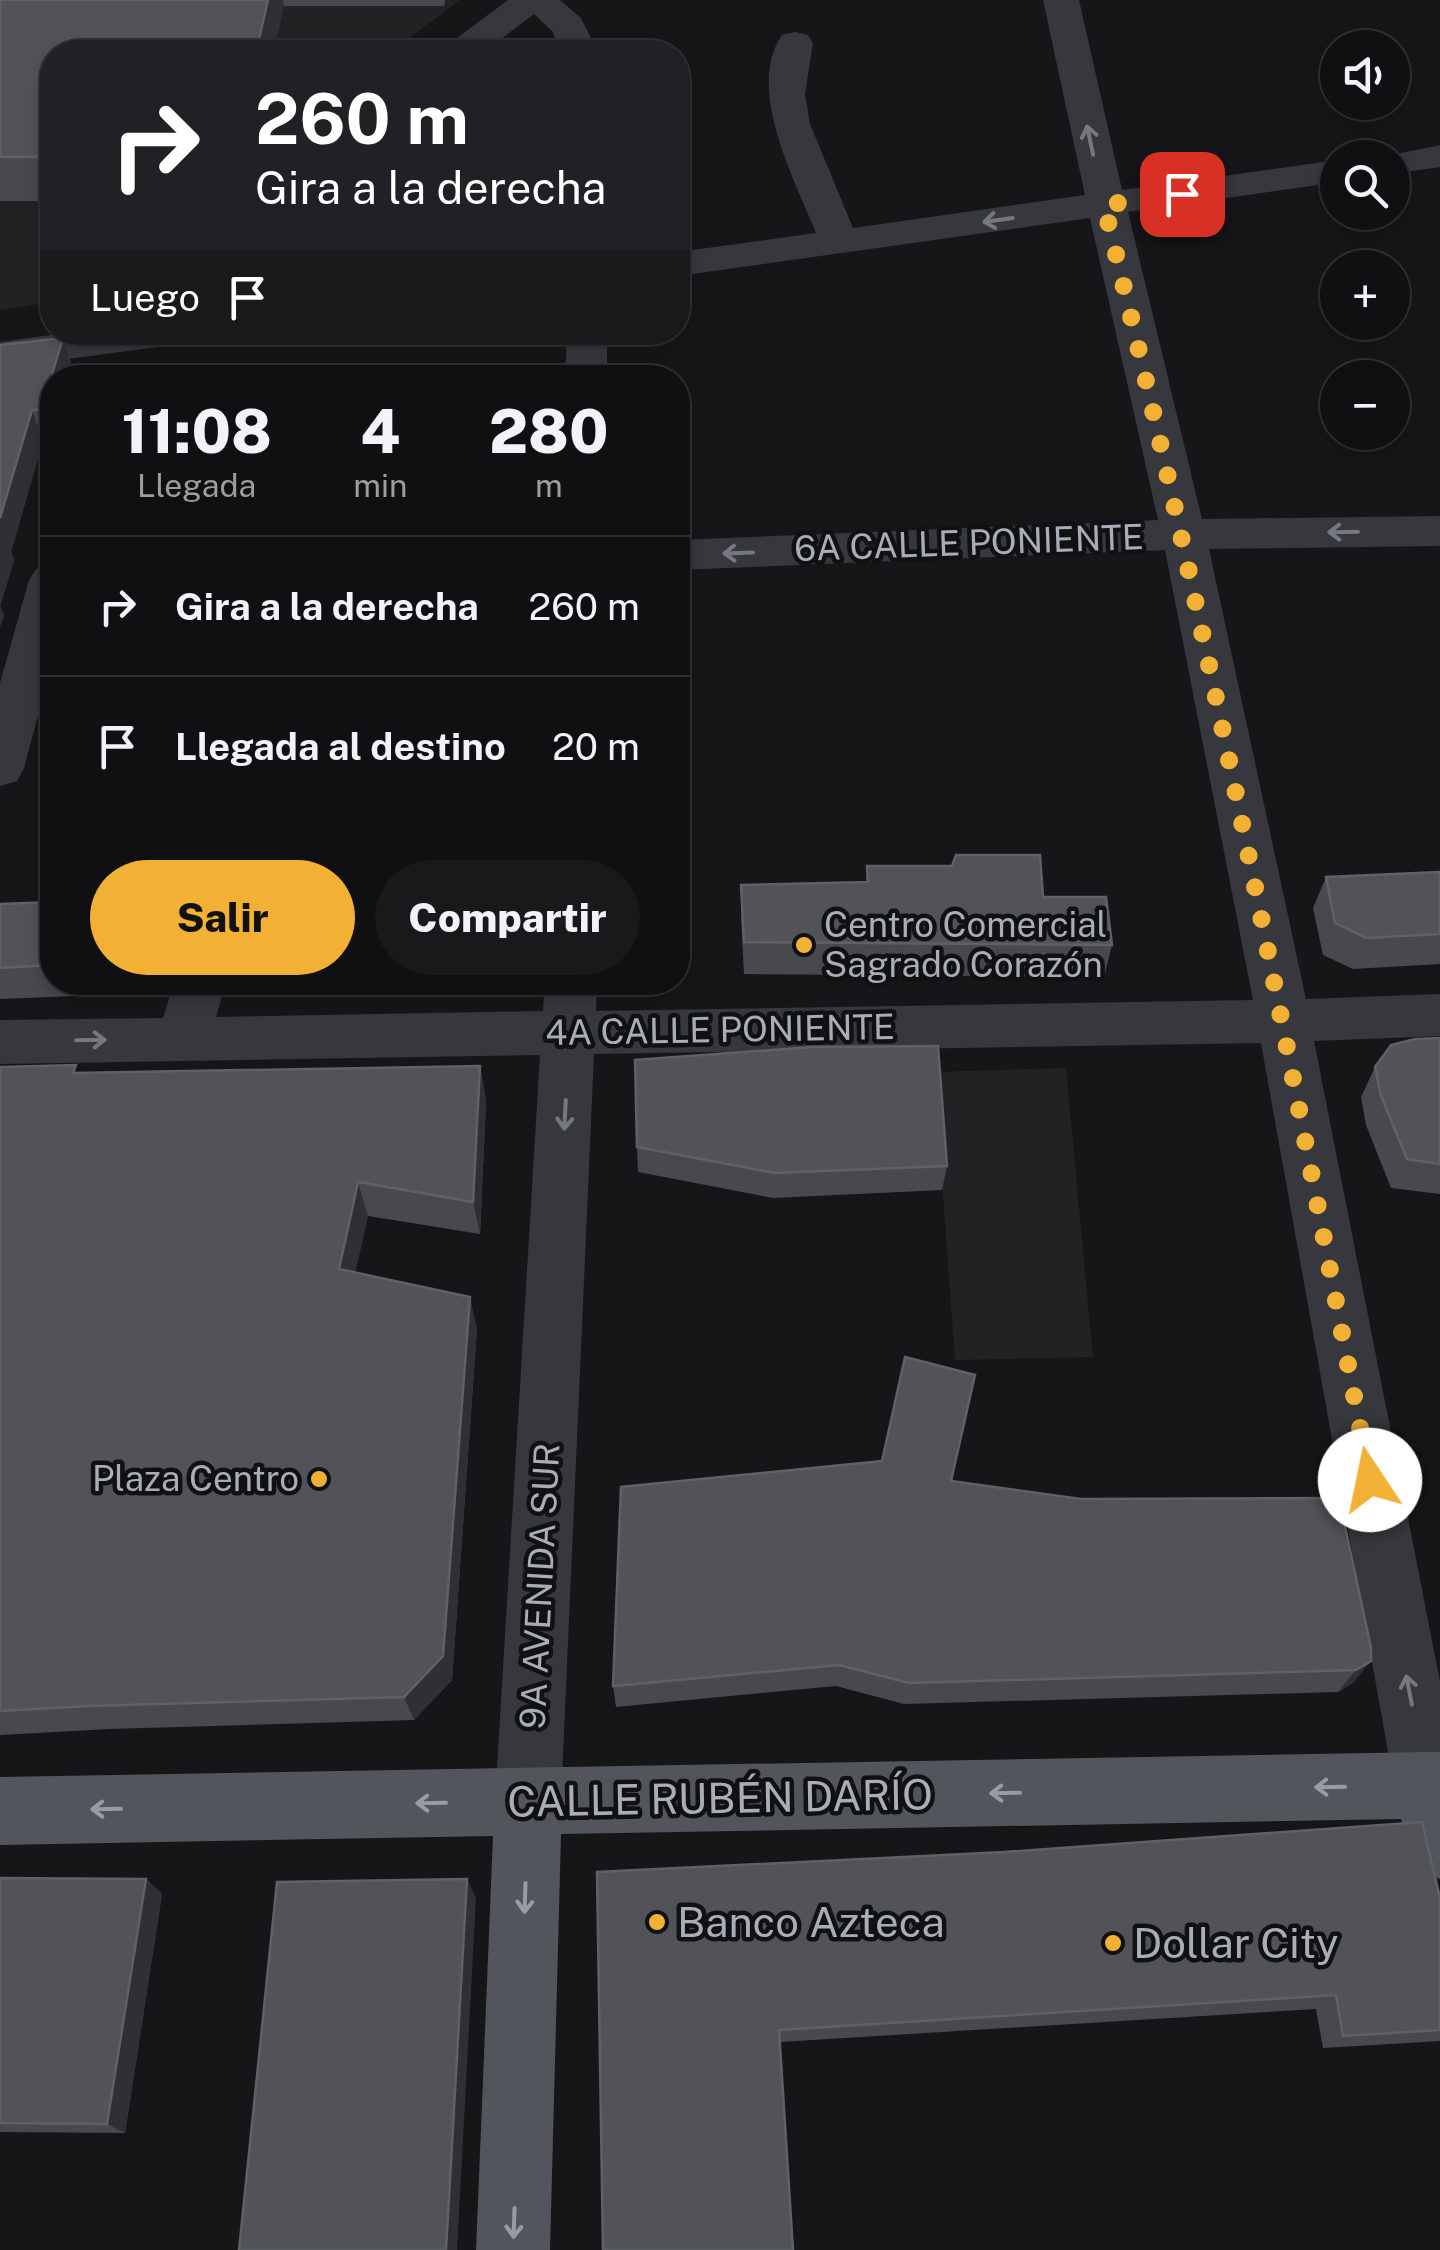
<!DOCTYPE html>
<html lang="es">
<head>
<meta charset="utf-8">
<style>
  :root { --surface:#101012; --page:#19191b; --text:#f1f3f6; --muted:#9c9d9f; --line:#303032; --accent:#f2b134 }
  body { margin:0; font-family:"Public Sans",sans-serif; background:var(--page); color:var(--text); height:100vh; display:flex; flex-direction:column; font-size:38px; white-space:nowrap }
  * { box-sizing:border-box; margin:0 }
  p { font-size:32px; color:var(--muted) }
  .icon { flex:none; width:55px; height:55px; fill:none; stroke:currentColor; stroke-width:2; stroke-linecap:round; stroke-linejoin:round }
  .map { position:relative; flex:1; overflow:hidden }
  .drawer { position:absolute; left:40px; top:365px; width:650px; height:630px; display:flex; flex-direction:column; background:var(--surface); border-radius:40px; box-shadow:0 5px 15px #0003,0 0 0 2px var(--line) }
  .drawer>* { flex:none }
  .hud { position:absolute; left:40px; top:40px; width:650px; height:305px; border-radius:40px; box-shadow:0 5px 15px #0003,0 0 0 2px var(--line); background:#202124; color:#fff; overflow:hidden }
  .controls { position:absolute; left:1320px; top:30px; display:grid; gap:20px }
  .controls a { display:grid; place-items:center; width:90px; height:90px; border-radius:50%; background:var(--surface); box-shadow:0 5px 15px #0003,0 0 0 2px var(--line); font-size:50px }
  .pin { position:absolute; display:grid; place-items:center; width:85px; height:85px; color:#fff; margin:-42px; border-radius:20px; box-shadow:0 5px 15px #0006 }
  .me { position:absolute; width:110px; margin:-55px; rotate:349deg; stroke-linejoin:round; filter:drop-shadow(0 0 8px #0008) }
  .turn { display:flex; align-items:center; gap:35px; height:210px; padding:0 50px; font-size:45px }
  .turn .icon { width:130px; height:130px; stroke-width:2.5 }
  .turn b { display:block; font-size:70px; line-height:85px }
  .then { display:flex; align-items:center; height:95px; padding:0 50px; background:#0003; gap:20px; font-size:38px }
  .eta { display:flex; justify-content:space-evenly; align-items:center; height:170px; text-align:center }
  .eta b { font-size:60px; font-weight:800; line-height:70px }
  .cta { display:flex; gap:20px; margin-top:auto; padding:20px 50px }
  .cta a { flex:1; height:115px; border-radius:60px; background:var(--accent); color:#111; font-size:40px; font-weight:800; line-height:115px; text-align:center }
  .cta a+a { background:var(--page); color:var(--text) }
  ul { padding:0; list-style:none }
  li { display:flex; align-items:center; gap:30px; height:140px; padding:0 50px; border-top:2px solid var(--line) }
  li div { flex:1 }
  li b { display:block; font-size:38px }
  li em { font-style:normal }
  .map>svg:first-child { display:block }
  .built { fill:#222225 }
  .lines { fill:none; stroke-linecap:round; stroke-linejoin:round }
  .minor { fill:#37383d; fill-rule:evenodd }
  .major { fill:#53555c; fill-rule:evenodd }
  .wall { fill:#47494d }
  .shaded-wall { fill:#2f3033 }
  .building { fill:#525359; stroke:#5f6168; stroke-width:2.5 }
  .oneway { stroke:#757881 }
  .oneway2 { stroke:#979ba6 }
  .route { stroke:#f2b134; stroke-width:18; stroke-dasharray:0 32.4 }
  .poi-dot { fill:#f2b134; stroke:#111113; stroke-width:4 }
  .labels { text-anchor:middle; stroke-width:9; stroke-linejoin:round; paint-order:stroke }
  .street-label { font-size:35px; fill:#a8adb8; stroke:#111113 }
  .poi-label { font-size:35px; fill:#a8adb8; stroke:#111113; text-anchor:start }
  .near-street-label { font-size:42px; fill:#a8adb8; stroke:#111113 }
  .near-poi-label { font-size:42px; fill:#a8adb8; stroke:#111113; text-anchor:start }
</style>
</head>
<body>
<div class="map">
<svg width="1440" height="2250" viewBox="0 0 1440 2250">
  <rect width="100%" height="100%" fill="#161618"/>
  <!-- built -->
  <path class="built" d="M0 0H460L391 52H52V302L0 310Z
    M1066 1068 1093 1357 955 1360 934 1072Z"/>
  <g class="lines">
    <!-- minor -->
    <path class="minor" d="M508 0H560L581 18 598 52H562L552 31 534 14 484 52H444L449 44Z
      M1043 0H1079L1122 190 1338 160V182L1128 212 1202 519 1440 516V546L1209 549 1306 999 1440 994V1036L1314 1041 1440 1681V1813L1427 1818 1403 1809 1394 1785 1261 1043 594 1054 561 1801 552 1825 528 1834 504 1825 495 1801 540 1055 0 1064V1020L163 1018 174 982H226L216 1017 543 1011 545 982H597L596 1011 1253 1000 1165 550 678 570V540L1158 520 1090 218 678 276V252L816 233C795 180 745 89 782 35L795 32 808 35 813 43 805 94 810 124 853 228 1085 195Z
      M1440 145V167L1392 174V158H1377Z
      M72 332H193L187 341 173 345 0 368V342Z
      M567 332H607V378H565Z
      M52 564V663L24 768 17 781 0 786V683L29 580 36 569Z"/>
    <!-- major -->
    <path class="major" d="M1427 1752H1440V1879L1416 1869 1401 1819 561 1834 550 2250H476L493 1836 0 1845V1777Z"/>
  </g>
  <!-- wall -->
  <path class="wall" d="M0 0H445L444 6H284L52 52V201H0Z
    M63 338 73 369 70 378H52L51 441H43L11 552 14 560 0 606 4 615 0 626V345Z
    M867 866 1043 897 1112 945 1104 977 744 974 741 917V885L866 882Z
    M1440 872V964L1353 969 1323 955 1313 908 1326 877Z
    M52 902V982H151L150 993 0 999V904Z
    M1440 1038V1194L1391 1188 1366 1125 1361 1097 1375 1067Z
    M480 1066 486 1101 480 1234 368 1216 355 1272 477 1328 452 1680 414 1720 109 1729 0 1735V1067L80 1073Z
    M637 1147 947 1166 942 1190 773 1198 638 1172Z
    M882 1461 951 1481 1371 1648 1353 1683 1338 1692 904 1704 836 1686 616 1707 613 1686Z
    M597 1872 1440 1898V2041L1323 2048 1316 2009 780 2042Z
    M0 1878 146 1879 162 1894 125 2133 0 2132Z"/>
  <!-- shaded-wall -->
  <path class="shaded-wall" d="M268 0H283L284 6 274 52H256Z
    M63 338 73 369 70 378H52V436L51 441 41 410Z
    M32 410 43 441 11 552 14 560 0 606 4 615 0 626V518Z
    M480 1066 486 1101 480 1234 473 1202Z
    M358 1182 368 1216 349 1300 339 1269Z
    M470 1297 477 1328 452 1680 414 1720 404 1697Z
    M1371 1661 1353 1683 1338 1692 1356 1670Z
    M146 1879 162 1894 125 2133 107 2124Z
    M467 1879 476 1898 457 2250H446Z"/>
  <!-- building -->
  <path class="building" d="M0 0H268L256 52H52V157H0Z
    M63 338 41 410H32L0 518V345Z
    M956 855H1040L1043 897H1106L1112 945 744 942 741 885 868 882 867 866H952Z
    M1440 872V934L1366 938 1335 923 1326 877Z
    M52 902V965L0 968V904Z
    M1440 1038V1164L1407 1159 1381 1096 1375 1067 1391 1045 1415 1039Z
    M938 1046 947 1166 774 1173 637 1147 635 1060 812 1047Z
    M76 1065 73 1073 480 1066 473 1202 358 1182 339 1269 470 1297 443 1656 404 1697 89 1706 0 1711V1067Z
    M905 1357 975 1375 951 1481 1081 1499 1339 1498 1371 1648V1661L1356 1670 909 1683 839 1665 613 1686 621 1487 882 1461Z
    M1422 1822 1440 1898V2030L1343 2036 1336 1995 779 2030 793 2250H603L597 1872 1004 1852Z
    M0 1878 146 1879 107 2124 0 2123Z
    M467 1879 446 2250H239L277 1882Z"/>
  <!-- one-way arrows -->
  <defs><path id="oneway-shaft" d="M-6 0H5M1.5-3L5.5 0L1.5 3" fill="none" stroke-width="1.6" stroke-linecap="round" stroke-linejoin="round" transform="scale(2.5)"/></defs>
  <g class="oneway">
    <use href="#oneway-shaft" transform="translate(1090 140) rotate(-102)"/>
    <use href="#oneway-shaft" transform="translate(998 220) rotate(172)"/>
    <use href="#oneway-shaft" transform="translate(1343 532) rotate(179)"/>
    <use href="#oneway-shaft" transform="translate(738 553) rotate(178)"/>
    <use href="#oneway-shaft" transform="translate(91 1040) rotate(-1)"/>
    <use href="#oneway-shaft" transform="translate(565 1115) rotate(93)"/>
    <use href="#oneway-shaft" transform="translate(1409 1690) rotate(-101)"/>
  </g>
  <g class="oneway2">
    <use href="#oneway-shaft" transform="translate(1330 1787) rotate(179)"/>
    <use href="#oneway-shaft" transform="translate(1005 1793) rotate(179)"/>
    <use href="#oneway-shaft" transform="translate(431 1803) rotate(179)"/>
    <use href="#oneway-shaft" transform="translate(106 1809) rotate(179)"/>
    <use href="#oneway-shaft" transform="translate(525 1898) rotate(92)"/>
    <use href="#oneway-shaft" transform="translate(514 2223) rotate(92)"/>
  </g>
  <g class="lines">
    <!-- route -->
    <path class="route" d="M1182 194 1104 205C1208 627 1289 1053 1370 1480"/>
  </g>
  <!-- markers -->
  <g class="poi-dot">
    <circle cx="804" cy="945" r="10"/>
    <circle cx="319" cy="1479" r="10"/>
    <circle cx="657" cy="1922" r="10"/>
    <circle cx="1113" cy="1943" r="10"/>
  </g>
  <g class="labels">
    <!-- street labels -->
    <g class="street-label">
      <text transform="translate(969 543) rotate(-2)" y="12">6A CALLE PONIENTE</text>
      <text transform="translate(720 1030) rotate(-1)" y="12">4A CALLE PONIENTE</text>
      <text transform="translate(540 1586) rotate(-87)" y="12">9A AVENIDA SUR</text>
    </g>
    <!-- poi labels -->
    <g class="poi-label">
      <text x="824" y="937">Centro Comercial<tspan x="824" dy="40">Sagrado Corazón</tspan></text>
      <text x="299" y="1491" text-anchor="end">Plaza Centro</text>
    </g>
    <!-- near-street labels -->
    <g class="near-street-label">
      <text transform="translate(720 1798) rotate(-1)" y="15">CALLE RUBÉN DARÍO</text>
    </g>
    <!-- near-poi labels -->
    <g class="near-poi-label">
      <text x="677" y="1937">Banco Azteca</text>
      <text x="1133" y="1958">Dollar City</text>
    </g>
  </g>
</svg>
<div class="controls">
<a><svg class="icon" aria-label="sound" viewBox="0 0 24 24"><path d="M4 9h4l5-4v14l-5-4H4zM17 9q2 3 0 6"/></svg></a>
<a><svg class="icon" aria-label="search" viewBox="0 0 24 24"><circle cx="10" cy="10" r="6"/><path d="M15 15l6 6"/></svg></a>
<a>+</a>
<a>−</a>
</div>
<div class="pin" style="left:1182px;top:194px;background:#d93025"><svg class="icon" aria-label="arrive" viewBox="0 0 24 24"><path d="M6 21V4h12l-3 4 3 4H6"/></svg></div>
<svg class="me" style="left:1370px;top:1480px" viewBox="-20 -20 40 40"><circle r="19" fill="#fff"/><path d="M0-13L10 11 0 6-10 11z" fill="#f2b134"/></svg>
<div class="hud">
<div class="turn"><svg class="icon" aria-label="right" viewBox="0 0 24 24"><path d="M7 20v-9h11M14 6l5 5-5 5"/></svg><div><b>260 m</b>Gira a la derecha</div></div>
<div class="then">Luego<svg class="icon" aria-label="arrive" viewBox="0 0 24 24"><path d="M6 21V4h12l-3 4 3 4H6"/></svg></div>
</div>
<section class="drawer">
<div class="eta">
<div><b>11:08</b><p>Llegada</p></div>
<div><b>4</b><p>min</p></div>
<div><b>280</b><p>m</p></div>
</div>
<ul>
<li><svg class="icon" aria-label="right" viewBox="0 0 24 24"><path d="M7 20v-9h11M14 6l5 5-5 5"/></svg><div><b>Gira a la derecha</b></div><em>260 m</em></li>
<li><svg class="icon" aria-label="arrive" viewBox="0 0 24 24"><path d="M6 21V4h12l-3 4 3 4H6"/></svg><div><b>Llegada al destino</b></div><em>20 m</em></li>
</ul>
<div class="cta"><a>Salir</a><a>Compartir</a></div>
</section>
</div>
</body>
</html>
